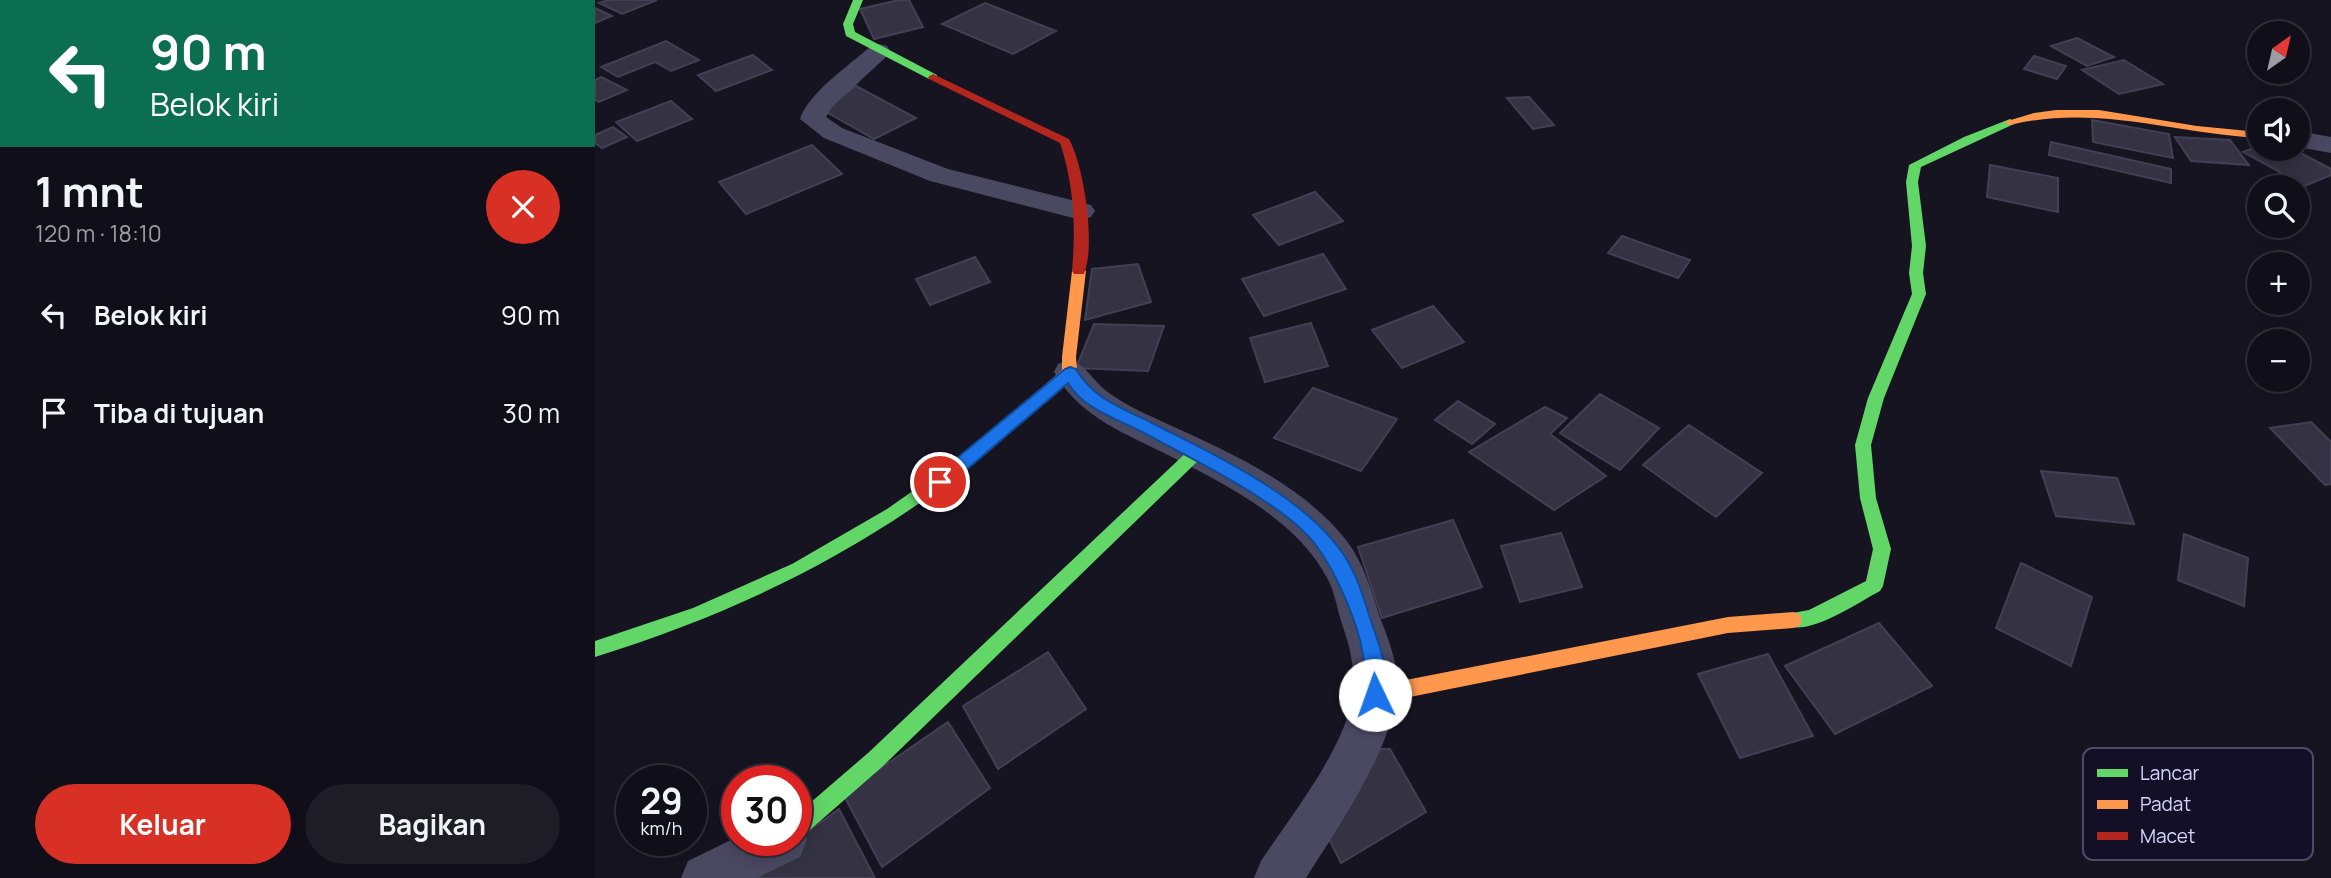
<!DOCTYPE html>
<html lang="id">
<head>
<meta charset="utf-8">
<style>
  :root { --surface:#100f19; --page:#1e1d26; --text:#f1f3f6; --muted:#9c9ca2; --line:#302f38; --accent:#d93025 }
  body { margin:0; font-family:Manrope,sans-serif; background:var(--page); color:var(--text); height:100vh; display:flex; flex-direction:column; font-size:26px; white-space:nowrap }
  * { box-sizing:border-box; margin:0 }
  p { font-size:23px; color:var(--muted) }
  .icon { flex:none; width:38px; height:38px; fill:none; stroke:currentColor; stroke-width:2; stroke-linecap:round; stroke-linejoin:round }
  .map { position:relative; flex:1; overflow:hidden }
  .drawer { display:flex; flex-direction:column; background:var(--surface); width:595px }
  .drawer>* { flex:none }
  .banner { background:#0b6e4f; color:#fff; overflow:hidden }
  .needle { width:46px; rotate:34deg }
  .controls { position:absolute; left:1652px; top:21px; display:grid; gap:14px }
  .controls a { display:grid; place-items:center; width:63px; height:63px; border-radius:50%; background:var(--surface); box-shadow:0 4px 18px #0003,0 0 0 2px var(--line); font-size:35px }
  .speed { position:absolute; left:21px; top:765px; display:flex; gap:14px; font-size:35px; font-weight:700; text-align:center }
  .speed>* { display:grid; place-content:center; width:91px; height:91px; border-radius:50%; background:var(--surface); box-shadow:0 4px 18px #0003,0 0 0 2px var(--line); line-height:1 }
  .speed small { font-size:18px; font-weight:400 }
  .speed .limit { border:10px solid #d22; background:#fff; color:#111 }
  .pin { position:absolute; display:grid; place-items:center; width:60px; height:60px; color:#fff; margin:-30px; border:4px solid #fff; border-radius:50%; box-shadow:0 2px 7px #0007 }
  .me { position:absolute; width:77px; margin:-38px; rotate:357deg; stroke-linejoin:round; filter:drop-shadow(0 0 5px #0008) }
  .turn { display:flex; align-items:center; gap:24px; height:147px; padding:0 35px; font-size:32px }
  .turn .icon { width:91px; height:91px; stroke-width:2.5 }
  .turn b { display:block; font-size:49px; line-height:60px }
  .round { display:grid; place-items:center; flex:none; width:74px; height:74px; border-radius:37px; background:var(--page) }
  .summary { display:flex; align-items:center; justify-content:space-between; height:119px; padding:0 35px }
  h1 { font-size:42px; font-weight:700; line-height:52px }
  .button { display:flex; gap:14px; margin-top:auto; padding:14px 35px }
  .button a { flex:1; height:80px; border-radius:42px; background:var(--accent); color:#fff; font-size:28px; font-weight:700; line-height:80px; text-align:center }
  .button a+a { background:var(--page); color:var(--text) }
  ul { padding:0; list-style:none }
  li { display:flex; align-items:center; gap:21px; height:98px; padding:0 35px }
  li div { flex:1 }
  li b { display:block; font-size:26px }
  li em { font-style:normal }
  main { display:flex; flex:1; min-height:0 }
  .map>svg:first-child { display:block }
  .building { fill:#343243; stroke:#433f54; stroke-width:2 }
  .lines { fill:none; stroke-linecap:round; stroke-linejoin:round }
  .street { fill:#4a4962; fill-rule:evenodd }
  .fast { fill:#63d668; fill-rule:evenodd }
  .slow { fill:#ff974d; fill-rule:evenodd }
  .jam { fill:#b3261e; fill-rule:evenodd }
  .route { fill:#1a73e8; stroke:#114b97; stroke-width:2 }
  .key { fill:#130f26; stroke:#4e4a67; stroke-width:2 }
  .key-label { font-size:19px; fill:#d9d4ff }
</style>
</head>
<body>
<main>
<section class="drawer">
<div class="banner">
<div class="turn"><svg class="icon" aria-label="left" viewBox="0 0 24 24"><path d="M17 20v-9H6M10 6l-5 5 5 5"/></svg><div><b>90 m</b>Belok kiri</div></div>
</div>
<div class="summary"><div><h1>1 mnt</h1><p>120 m · 18:10</p></div><a class="round" style="background:#d93025;color:#fff"><svg class="icon" aria-label="close" viewBox="0 0 24 24"><path d="M6 6l12 12M18 6L6 18"/></svg></a></div>
<ul>
<li><svg class="icon" aria-label="left" viewBox="0 0 24 24"><path d="M17 20v-9H6M10 6l-5 5 5 5"/></svg><div><b>Belok kiri</b></div><em>90 m</em></li>
<li><svg class="icon" aria-label="arrive" viewBox="0 0 24 24"><path d="M6 21V4h12l-3 4 3 4H6"/></svg><div><b>Tiba di tujuan</b></div><em>30 m</em></li>
</ul>
<div class="button"><a>Keluar</a><a>Bagikan</a></div>
</section>
<div class="map">
<svg width="1736" height="878" viewBox="0 0 1736 878">
  <rect width="100%" height="100%" fill="#161421"/>
  <!-- building -->
  <path class="building" d="M13 0H62L27 14 4 3Z
    M304 0H314L328 27 279 39 265 9Z
    M390 3 461 31 418 54 347 24Z
    M0 8 17 16 0 23Z
    M1482 38 1519 57 1492 66 1456 46Z
    M71 41 104 60 76 71 60 62 23 77 6 67Z
    M158 55 177 70 121 91 103 75Z
    M1439 56 1471 66 1462 79 1429 69Z
    M1529 60 1568 84 1524 94 1487 70Z
    M6 77 32 90 4 102 0 100V80Z
    M261 86 321 118 279 139 228 110Z
    M934 97 959 125 938 129 912 98Z
    M76 101 97 119 42 141 21 122Z
    M1497 120 1574 134 1578 158 1498 142Z
    M18 127 32 137 7 148 0 143V135Z
    M1580 137 1635 140 1654 165 1596 161Z
    M1456 142 1576 169V183L1454 155Z
    M217 145 247 174 151 214 124 182Z
    M1664 146V149H1698L1736 169V175L1710 186 1648 152Z
    M1395 165 1463 178V212L1392 197Z
    M720 192 748 221 684 245 658 215Z
    M1027 236 1095 260 1083 278 1013 253Z
    M728 254 751 289 669 316 647 279Z
    M380 257 395 282 335 305 321 279Z
    M543 264 556 302 490 320 497 269Z
    M838 306 869 342 807 368 777 330Z
    M716 323 733 366 670 382 655 338Z
    M499 324 569 326 553 371 481 368Z
    M718 388 802 419 766 471 679 438Z
    M1005 394 1064 428 1025 470 965 433Z
    M863 401 900 424 877 444 840 420Z
    M950 407 972 418 955 434 1011 476 959 510 874 452Z
    M1716 422 1736 442V484L1730 485 1675 428Z
    M1094 425 1167 473 1121 517 1048 465Z
    M1446 471 1522 478 1539 524 1461 516Z
    M858 520 887 587 787 618 763 547Z
    M966 533 987 587 925 602 906 546Z
    M1589 534 1653 558 1649 606 1583 580Z
    M1426 563 1497 597 1476 666 1401 628Z
    M1284 623 1337 686 1240 734 1190 666Z
    M453 652 491 709 403 769 368 706Z
    M1173 654 1218 736 1145 758 1103 674Z
    M353 722 395 788 287 867 248 794Z
    M769 749H795L831 812 746 863 727 825Z
    M244 809 280 878H142L201 840Z"/>
  <g class="lines">
    <!-- street -->
    <path class="street" d="M284 44 292 46 295 51 292 56 237 107 231 117 247 128 353 169 496 205 500 211 496 217 486 220 335 181 229 138 205 119C213 93 256 64 276 46Z
      M1703 131 1736 137V153L1703 147Z
      M475 360C491 365 497 379 510 390 527 403 546 412 566 421 630 450 706 483 751 540 769 563 776 590 785 617 794 642 805 667 802 694 794 754 743 827 711 878H659L666 861C694 819 738 763 753 715 763 684 758 656 748 627 742 610 740 591 731 576 701 520 632 485 577 457 532 434 485 418 459 372L463 364Z
      M201 822 205 823 212 840 205 857 162 878H86L93 861 142 837V840H201Z"/>
    <!-- fast -->
    <path class="fast" d="M258 0H268L258 24 260 32 342 75V79H334L251 36 248 24Z
      M1415 119 1421 122 1419 124 1326 167 1323 182 1331 246 1328 273 1331 294 1289 398 1276 445 1281 498 1296 549 1288 586 1285 591C1262 603 1217 635 1192 626L1189 620 1192 614 1214 610 1271 581 1278 549 1265 498 1260 445 1273 398 1317 294 1314 273 1317 246 1311 182 1314 165 1369 137Z
      M386 443 392 445 394 449 392 453C269 551 149 610 0 657V641L98 608 197 564 292 509Z
      M601 447 607 449 609 453 607 457 287 767 208 836 201 840V815L273 753 595 449Z"/>
    <!-- slow -->
    <path class="slow" d="M1461 110H1504L1602 126 1664 132V138C1578 133 1501 104 1415 125L1409 122 1439 113Z
      M484 267 491 271 481 357 482 372 392 453H380L378 449 380 445 467 370V357L477 271Z
      M1198 612 1204 614 1207 620 1204 626 1198 628 1133 633 780 704 773 701 770 695 773 689 780 686 1133 617Z"/>
    <!-- jam -->
    <path class="jam" d="M338 74 474 139C489 166 501 245 489 274H479L477 271C481 227 479 185 465 143L334 79 333 77Z"/>
  </g>
  <!-- route -->
  <path class="route" d="M475 367 481 369C497 398 527 408 557 423 621 456 724 502 757 569 766 586 771 606 777 624 785 646 797 679 787 702L780 705 773 702C766 687 771 670 768 655 763 622 740 570 720 544 690 504 592 456 547 432 522 419 487 408 473 383L351 487H339L337 482 339 477 470 369Z"/>
  <!-- legend -->
  <rect x="1488" y="748" width="230" height="112" rx="10" class="key"/>
  <rect x="1502" y="769" width="31" height="8" fill="#63d668"/>
  <rect x="1502" y="800" width="31" height="9" fill="#ff974d"/>
  <rect x="1502" y="832" width="31" height="8" fill="#b3261e"/>
  <g class="key-label">
    <text x="1545" y="780">Lancar</text>
    <text x="1545" y="811">Padat</text>
    <text x="1545" y="843">Macet</text>
  </g>
</svg>
<div class="controls">
<a><svg class="needle" viewBox="-14 -14 28 28"><path d="M0-13l5 13h-10z" fill="#e53935"/><path d="M0 13l5-13h-10z" fill="#9c9ca2"/></svg></a>
<a><svg class="icon" aria-label="sound" viewBox="0 0 24 24"><path d="M4 9h4l5-4v14l-5-4H4zM17 9q2 3 0 6"/></svg></a>
<a><svg class="icon" aria-label="search" viewBox="0 0 24 24"><circle cx="10" cy="10" r="6"/><path d="M15 15l6 6"/></svg></a>
<a>+</a>
<a>−</a>
</div>
<div class="speed"><div>29<small>km/h</small></div><div class="limit">30</div></div>
<div class="pin" style="left:345px;top:482px;background:#d93025"><svg class="icon" aria-label="arrive" viewBox="0 0 24 24"><path d="M6 21V4h12l-3 4 3 4H6"/></svg></div>
<svg class="me" style="left:780px;top:695px" viewBox="-20 -20 40 40"><circle r="19" fill="#fff"/><path d="M0-13L10 11 0 6-10 11z" fill="#1a73e8"/></svg>
</div>
</main>
</body>
</html>
